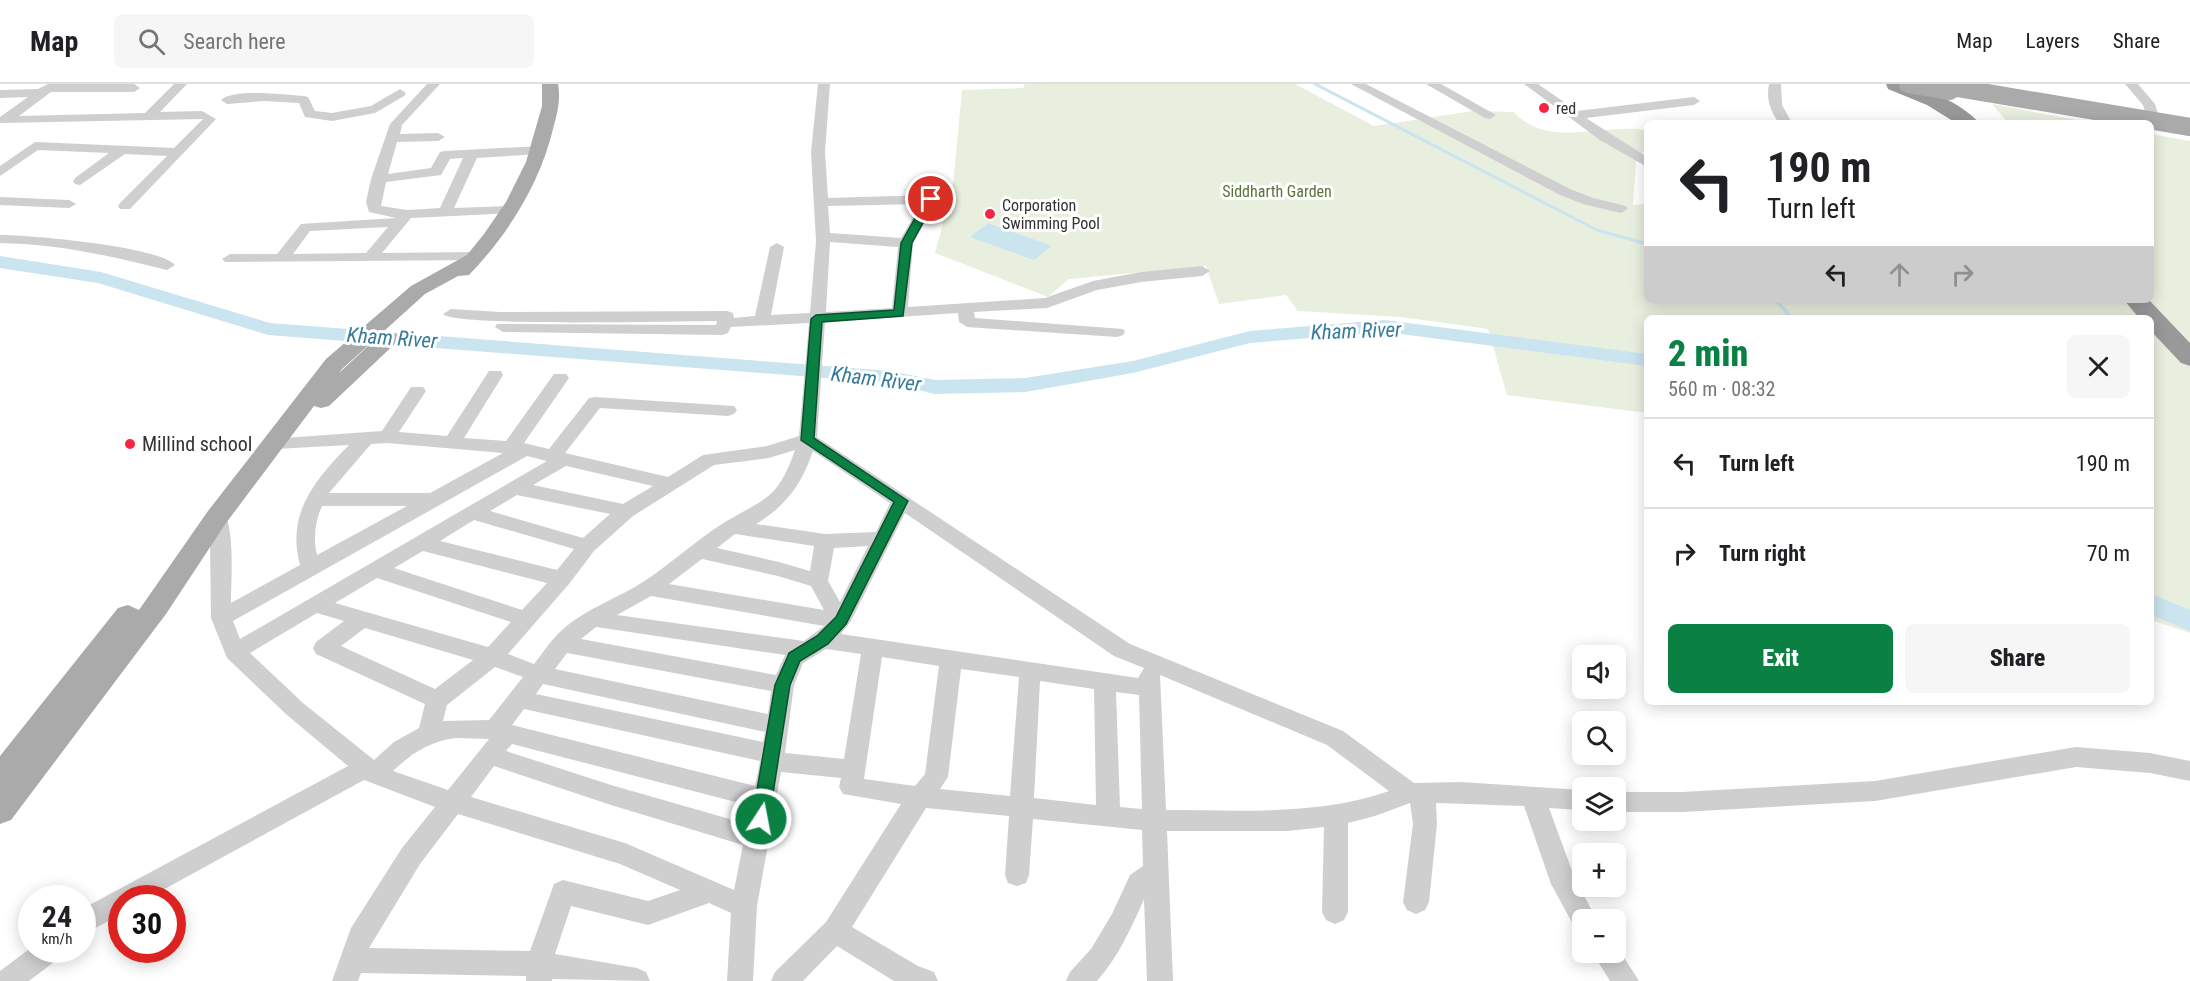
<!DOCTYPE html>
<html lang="en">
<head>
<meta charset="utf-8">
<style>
  :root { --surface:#fff; --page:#f6f6f6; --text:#202124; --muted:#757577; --line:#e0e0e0; --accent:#0b8043 }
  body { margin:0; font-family:"Roboto Condensed",sans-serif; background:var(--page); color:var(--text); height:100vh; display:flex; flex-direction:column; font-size:22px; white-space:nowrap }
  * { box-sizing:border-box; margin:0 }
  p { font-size:20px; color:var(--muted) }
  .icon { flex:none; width:33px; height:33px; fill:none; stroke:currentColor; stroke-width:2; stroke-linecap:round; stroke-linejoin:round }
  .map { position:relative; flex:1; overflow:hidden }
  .drawer { position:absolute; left:1644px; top:231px; width:510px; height:390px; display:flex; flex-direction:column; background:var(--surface); border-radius:9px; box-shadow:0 3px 15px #0003 }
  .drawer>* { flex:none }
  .banner { position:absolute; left:1644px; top:36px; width:510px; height:183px; border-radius:9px; box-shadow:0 3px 15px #0003; background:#fff; color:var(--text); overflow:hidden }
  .buttons { position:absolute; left:1572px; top:561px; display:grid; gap:12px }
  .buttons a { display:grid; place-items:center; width:54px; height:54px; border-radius:9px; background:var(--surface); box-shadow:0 3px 15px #0003; font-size:30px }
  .speed { position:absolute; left:18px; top:801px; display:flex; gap:12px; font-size:30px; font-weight:700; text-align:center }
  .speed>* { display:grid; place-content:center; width:78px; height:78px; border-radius:50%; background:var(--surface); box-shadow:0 3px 15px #0003; line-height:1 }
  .speed small { font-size:15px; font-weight:400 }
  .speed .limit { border:9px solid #d22; background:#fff; color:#111 }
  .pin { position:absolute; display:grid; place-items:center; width:51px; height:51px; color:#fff; margin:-26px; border:3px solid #fff; border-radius:50%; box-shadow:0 2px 6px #0007 }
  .me { position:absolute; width:66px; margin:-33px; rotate:11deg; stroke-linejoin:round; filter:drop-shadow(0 0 4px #0008) }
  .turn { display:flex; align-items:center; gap:21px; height:126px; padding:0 24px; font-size:27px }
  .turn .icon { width:78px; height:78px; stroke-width:2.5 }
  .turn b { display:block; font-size:42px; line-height:51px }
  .lanes { display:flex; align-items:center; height:57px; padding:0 24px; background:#0003; justify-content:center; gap:30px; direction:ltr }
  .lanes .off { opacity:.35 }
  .round { display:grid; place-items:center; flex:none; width:63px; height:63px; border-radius:9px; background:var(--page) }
  .summary { display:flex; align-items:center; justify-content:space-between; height:102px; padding:0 24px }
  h1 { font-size:36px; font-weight:800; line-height:45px; color:var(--accent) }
  .button { display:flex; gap:12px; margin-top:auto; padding:12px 24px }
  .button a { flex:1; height:69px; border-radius:9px; background:var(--accent); color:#fff; font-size:24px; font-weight:800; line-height:69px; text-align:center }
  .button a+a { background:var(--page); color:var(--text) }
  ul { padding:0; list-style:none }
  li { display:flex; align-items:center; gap:18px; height:90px; padding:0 24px; border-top:2px solid var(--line) }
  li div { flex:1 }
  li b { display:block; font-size:22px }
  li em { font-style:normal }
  header { display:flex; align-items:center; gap:36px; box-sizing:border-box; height:84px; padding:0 30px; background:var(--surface); border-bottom:2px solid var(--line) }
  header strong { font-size:28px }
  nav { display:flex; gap:33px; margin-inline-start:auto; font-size:21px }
  .search { width:420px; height:54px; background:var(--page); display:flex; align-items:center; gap:15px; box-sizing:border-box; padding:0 21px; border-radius:9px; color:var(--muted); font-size:22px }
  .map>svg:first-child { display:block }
  .green { fill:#e9efdf }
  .water { fill:#cae4f0 }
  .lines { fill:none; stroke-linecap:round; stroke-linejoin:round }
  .stream-far1 { stroke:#cae4f0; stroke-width:3 }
  .stream { stroke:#cae4f0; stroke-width:4 }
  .river { fill:#cae4f0; fill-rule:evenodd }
  .minor { fill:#cfcfcf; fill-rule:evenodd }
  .major { fill:#aaa; fill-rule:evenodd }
  .highway { fill:#999; fill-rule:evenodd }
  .major-bridge { stroke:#aaa; stroke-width:18 }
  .route { fill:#0b8043; stroke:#07532c; stroke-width:1.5 }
  .poi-dot { fill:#f62642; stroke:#fff; stroke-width:2 }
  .labels { text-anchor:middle; stroke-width:6; stroke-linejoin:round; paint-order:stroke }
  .far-poi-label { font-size:16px; fill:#323232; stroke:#fff; text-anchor:start }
  .far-park-label { font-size:16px; fill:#58733a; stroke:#fff }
  .poi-label { font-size:20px; fill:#323232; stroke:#fff; text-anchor:start }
  .water-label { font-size:21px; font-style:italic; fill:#367b9d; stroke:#fff }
</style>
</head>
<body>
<header>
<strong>Map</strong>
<div class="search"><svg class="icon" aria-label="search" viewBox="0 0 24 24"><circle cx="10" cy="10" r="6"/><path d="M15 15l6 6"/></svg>Search here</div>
<nav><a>Map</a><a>Layers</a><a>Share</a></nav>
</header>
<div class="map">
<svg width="2190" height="897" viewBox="0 0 2190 897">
  <rect width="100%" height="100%" fill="#fff"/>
  <!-- green -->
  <path class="green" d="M1025 0H1295L1374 42 1473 27 1514 28C1547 65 1605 39 1647 46V63L1636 77 1633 121 1647 120V216H2151V50L2190 57V549L2151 536V234H1647V329L1507 311 1488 245 1401 233 1298 227 1286 211 1219 220 1206 182 1069 195 1048 213 935 169 953 102 962 6 1023 4Z
    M1992 20 2094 39H2008Z"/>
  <!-- water -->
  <path class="water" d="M988 139 1052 162 1034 176 970 153Z"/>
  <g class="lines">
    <!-- stream-far1 -->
    <path class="stream-far1" d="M1315 0 1597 146 1647 160
      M1776 216 1785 227"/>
    <!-- stream -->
    <path class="stream" d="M1784 225 1791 234"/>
    <!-- river -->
    <path class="river" d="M0 172 101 188 270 239 890 287 935 296 1025 294 1133 277 1250 247 1385 236 1647 270V282L1385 248 1250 259 1133 289 1025 308 935 310 890 299 268 251 98 199 0 184Z
      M2151 510 2190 526V547L2151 531Z"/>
    <!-- minor -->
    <path class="minor" d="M48 0H134L140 4 134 8H51L19 32 145 29 174 0H187L160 28 202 27 216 35 130 125H120L118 122 120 119 167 72 125 70 80 101 75 100 73 97 75 94 109 69 38 66 0 92V82L35 58 174 64 203 35 0 39V33L28 13 0 14V6L38 5Z
      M427 0H440L402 41 400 50 438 49 445 53 438 57 397 58 388 90 431 84 440 68 445 67 541 62 548 66 541 70 477 74 454 124 512 122 519 126 517 129 411 134 382 169 476 168 481 170 484 173 481 176 225 178 222 175 230 170H277L301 140 396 134 369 128 366 118 371 95 390 40ZM463 74 440 124 407 126 381 122 386 98 441 91 450 75ZM388 143 366 169 293 170 310 147Z
      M818 0H830L825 68 828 114 931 111 938 115 913 159 908 223 1045 214 1093 197 1141 188 1202 182 1210 187 1202 192 1141 198 1097 206 1047 224 974 228 975 234 1123 245 1125 248 1123 251 1117 253 967 243 959 238 958 229 825 238 817 353 1130 560 1343 647 1414 699 1461 698 1582 706V726L1549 724 1575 795 1597 836H1582V847L1575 844 1551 800 1524 722 1436 719 1437 740 1429 818 1425 826 1416 830 1407 826 1403 818 1413 740 1410 719 1375 732 1348 739V828L1344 836 1335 840 1326 836 1322 828 1324 743 1287 747H1167L1173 897H1147L1144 815C1131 845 1118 873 1097 897H1066L1070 888 1091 865 1112 830 1130 791 1143 782 1142 746 1033 735 1029 791 1026 799 1017 802 1008 799 1005 791 1009 732 926 724 852 843 918 882 934 888 938 897H894L837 862 803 897H771L775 888 826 838 901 720 843 710 839 703 841 694 781 688 757 822 753 897H727L731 829 709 819 648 841 571 822 555 870 637 884 646 888 650 897 552 895V897H526V892L361 889 358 897H332L351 844 402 764 435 723 364 696 148 814H122V830L82 851V825L348 682 287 631 227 574 211 534 210 457 207 433 210 428 217 426 224 428C235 448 231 496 231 519L300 481C286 429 315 396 349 361L276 365 270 363 267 359 270 355 382 347 411 303H423L426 307 399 348 447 352 489 287H501L503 291 464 354 506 357 554 290H566L569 294 524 359 549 365 589 314 595 313 734 322 737 326 734 330 728 332 600 324 565 369 668 393 703 371 767 362 799 352 809 239 731 243 728 249 722 251 503 248 495 243 497 240 716 241 717 237C684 237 454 243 443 230L451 225 500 228 727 227 733 229 734 234 755 232 770 163 777 159 784 163 771 231 810 229 816 157 811 68ZM921 120 901 154 830 149 828 122ZM830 158 898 163 892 224 826 228ZM387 359 503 369 430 409H329L371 360ZM795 366C778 415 766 414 725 438 696 456 671 480 643 498 615 516 581 526 557 551 549 559 542 570 534 580L508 570 569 500 594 467 633 432 714 381 769 374ZM813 367 890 419 876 448 825 450 756 440C786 422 802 400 813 367ZM527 372 547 377 240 555 233 537ZM566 382 653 402 623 420 533 401ZM517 411 610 430 583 454 490 427ZM322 422H407L317 471C313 455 315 437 322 422ZM905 429 1114 572 1144 584 1138 594 841 550 851 537ZM474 436 574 465 557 486 440 457ZM735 450 814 462 810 487 779 478 717 464ZM868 462 840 518 828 497 834 464ZM423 467 547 499 522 526 394 484ZM702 475 778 492 811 502 824 526 669 500ZM377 494 511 538 488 563 335 519ZM651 512 824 542 804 557 617 531ZM317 529 344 537 316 558 313 564 316 570 425 620 419 644 394 658 374 676 303 619 250 569ZM596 543 785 571 776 591 581 555ZM365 544 473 576 435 605 341 562ZM826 565 861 570 844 675 785 669 794 601 803 579ZM567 569 771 607 768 630 555 585ZM882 573 939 582 925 690 915 702 864 695ZM495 583 523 593 489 636 443 637 447 621ZM961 585 1019 593 1010 712 940 705 948 693ZM1160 591 1327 661 1389 707C1318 732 1240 726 1166 726ZM1040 597 1094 605 1096 721 1034 714ZM543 600 765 648 763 658 536 610ZM1116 608 1139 611 1142 725 1120 723ZM524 625 760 677 755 702 512 641ZM456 654 489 655 448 706 393 687C412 669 430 657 456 654ZM512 660 751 722 747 740 611 701 506 667ZM494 682 611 721 743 761 734 806 625 759 471 713ZM458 730 620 780 680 806 648 817 563 796 554 800 530 867 369 864 420 780Z
      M1351 0H1366L1570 105 1593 114 1626 122 1628 125 1621 129 1583 120 1560 111Z
      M1426 0H1441L1496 31 1490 35 1485 34Z
      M1524 0H1538L1577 27 1694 13 1700 17 1694 21 1586 34 1647 73V83L1600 56Z
      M1769 0H1781L1782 21 1792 39H1779C1770 27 1766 15 1769 0Z
      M2125 0H2138L2155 20 2158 30 2157 33H2147L2143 21Z
      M400 5 406 9 404 12 375 29 332 37 305 33 299 19 264 17 227 20 221 16C234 4 285 11 304 12L308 13 315 27 332 29 371 22Z
      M0 113 69 116 76 120 69 124 0 121Z
      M0 151C29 151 158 162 175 181L167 186C111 172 58 160 0 159Z
      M2076 663 2150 669 2190 677V697L2150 689 2076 683 1875 717 1682 728H1616V708H1682L1875 697Z
      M1616 861 1639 897H1610L1592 868H1616Z
      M32 863V866H62L58 875 29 897H0V887Z"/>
    <!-- major -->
    <path class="major" d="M542 0H558C561 16 557 30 553 45 539 102 508 150 469 191L458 192 425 210 342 285 339 289 381 250 389 249 397 250 400 255 329 322 321 324 314 322 226 439 166 530 11 736 0 740V672L118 524 128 521 139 526 208 427 326 275 411 202 467 171 484 150 506 118 526 78 542 22Z"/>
    <!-- highway -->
    <path class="highway" d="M1886 0C1894 0 1902 0 1910 0 1927 3 1969 25 1979 39H1956L1927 21 1888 5Z
      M2124 216H2149L2190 259V282L2181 279 2151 247V234H2139Z"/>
    <!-- major-bridge -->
    <path class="major-bridge" d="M1908 0 1950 7
      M1934 0 2190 43"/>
  </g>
  <!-- route -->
  <path class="route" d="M927 113 936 115 912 159 903 232 822 238 814 354 908 417 846 540 828 560 800 577 790 601 769 735 767 740 761 742 755 740 752 735 775 601 787 574 789 569 817 552 836 533 894 418 801 356 811 235 816 231 894 226 901 159Z"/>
  <!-- markers -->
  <g class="poi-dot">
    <circle cx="1544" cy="24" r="6"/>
    <circle cx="990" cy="130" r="6"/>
    <circle cx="130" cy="360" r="6"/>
  </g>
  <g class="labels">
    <!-- far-poi labels -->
    <g class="far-poi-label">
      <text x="1556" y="30">red</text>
      <text x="1002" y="127">Corporation<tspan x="1002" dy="18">Swimming Pool</tspan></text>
    </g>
    <!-- far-park labels -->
    <g class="far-park-label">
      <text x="1277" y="113">Siddharth Garden</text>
    </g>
    <!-- poi labels -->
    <g class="poi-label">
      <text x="142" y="367">Millind school</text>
    </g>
    <!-- water labels -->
    <g class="water-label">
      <text transform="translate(1356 247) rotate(-2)" y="7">Kham River</text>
      <text transform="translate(392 254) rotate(4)" y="7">Kham River</text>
      <text transform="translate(876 295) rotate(7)" y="7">Kham River</text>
    </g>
  </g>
</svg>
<div class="buttons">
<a><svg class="icon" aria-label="sound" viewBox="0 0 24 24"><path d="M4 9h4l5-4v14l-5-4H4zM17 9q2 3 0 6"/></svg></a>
<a><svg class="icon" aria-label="search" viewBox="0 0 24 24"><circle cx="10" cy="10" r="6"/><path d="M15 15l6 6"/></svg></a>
<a><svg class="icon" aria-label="layers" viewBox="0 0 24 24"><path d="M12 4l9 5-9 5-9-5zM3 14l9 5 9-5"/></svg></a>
<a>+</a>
<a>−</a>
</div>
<div class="speed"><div>24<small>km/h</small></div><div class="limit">30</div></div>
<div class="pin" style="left:931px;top:115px;background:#d93025"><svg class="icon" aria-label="arrive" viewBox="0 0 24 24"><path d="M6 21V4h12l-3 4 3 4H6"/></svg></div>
<svg class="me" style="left:761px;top:735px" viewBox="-20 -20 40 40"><circle r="17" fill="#0b8043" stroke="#fff" stroke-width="3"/><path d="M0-11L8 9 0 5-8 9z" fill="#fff"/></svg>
<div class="banner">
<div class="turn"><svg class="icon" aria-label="left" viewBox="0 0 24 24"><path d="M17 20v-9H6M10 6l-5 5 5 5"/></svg><div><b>190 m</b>Turn left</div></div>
<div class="lanes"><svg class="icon" aria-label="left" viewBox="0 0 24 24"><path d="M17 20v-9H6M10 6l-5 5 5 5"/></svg><svg class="icon off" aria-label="ahead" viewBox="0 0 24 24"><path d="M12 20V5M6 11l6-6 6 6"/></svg><svg class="icon off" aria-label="right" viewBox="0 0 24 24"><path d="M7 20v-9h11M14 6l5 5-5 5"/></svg></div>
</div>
<section class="drawer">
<div class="summary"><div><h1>2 min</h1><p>560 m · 08:32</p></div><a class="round"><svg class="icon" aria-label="close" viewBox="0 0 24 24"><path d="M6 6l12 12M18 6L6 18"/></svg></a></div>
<ul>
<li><svg class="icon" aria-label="left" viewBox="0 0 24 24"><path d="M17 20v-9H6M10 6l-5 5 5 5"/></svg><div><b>Turn left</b></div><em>190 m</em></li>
<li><svg class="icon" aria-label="right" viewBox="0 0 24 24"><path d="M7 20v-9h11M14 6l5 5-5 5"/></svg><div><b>Turn right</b></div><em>70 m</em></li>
</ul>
<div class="button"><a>Exit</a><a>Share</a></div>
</section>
</div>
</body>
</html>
